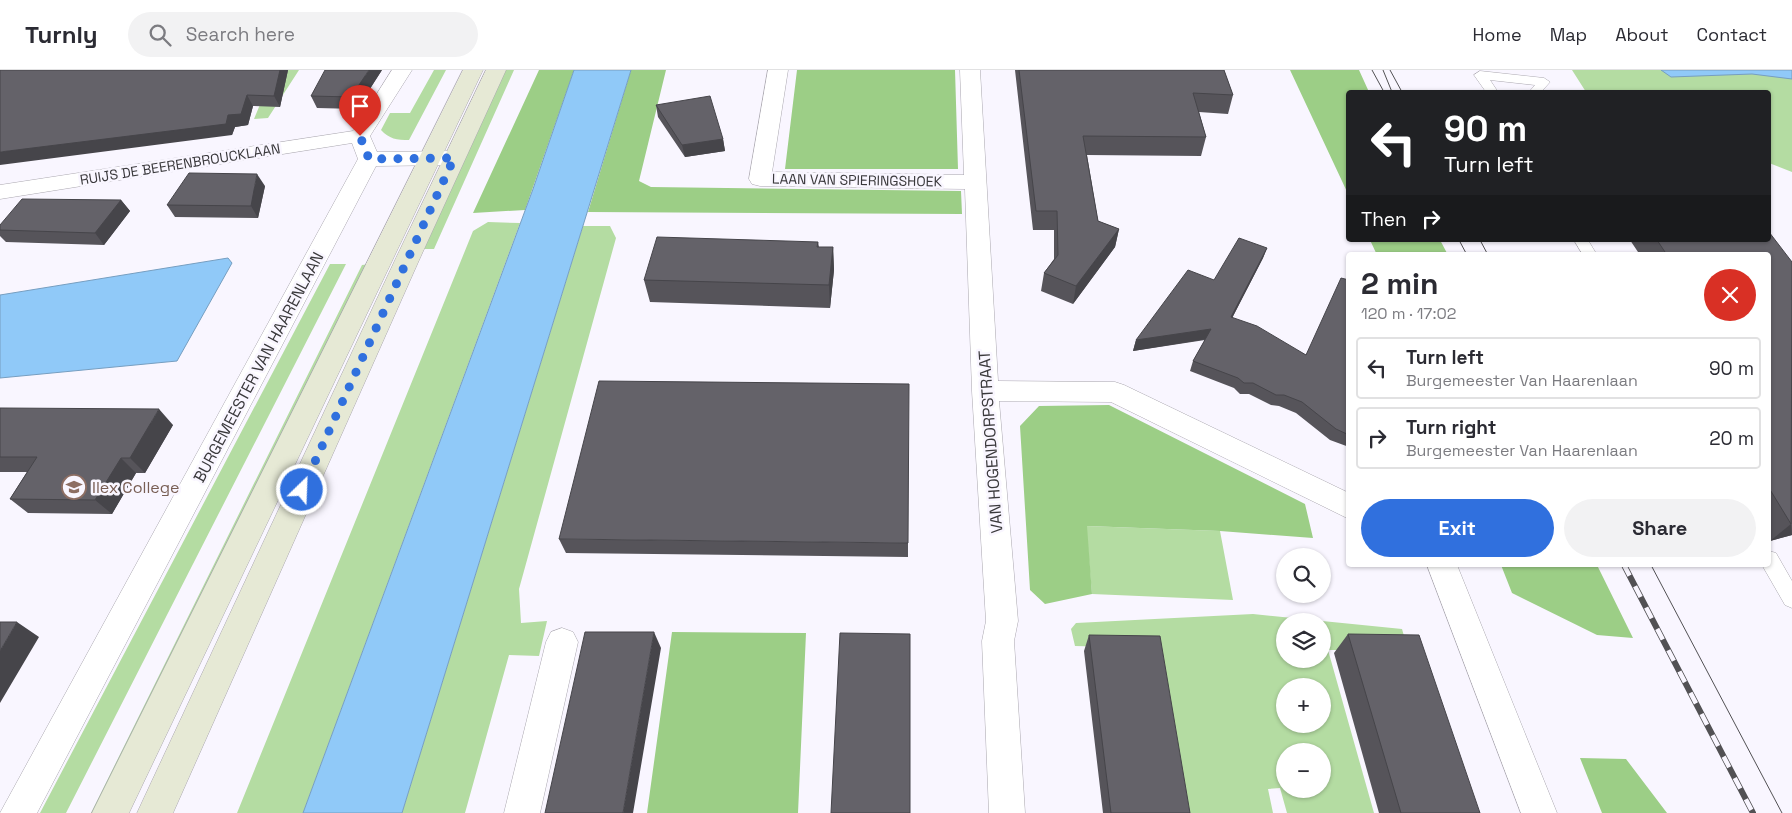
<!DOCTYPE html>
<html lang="en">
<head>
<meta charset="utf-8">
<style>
  :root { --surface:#fff; --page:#f2f2f3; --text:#2b2b33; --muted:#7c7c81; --line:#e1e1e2; --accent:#3070de }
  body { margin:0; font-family:"Space Grotesk",sans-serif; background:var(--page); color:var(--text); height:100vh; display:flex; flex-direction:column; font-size:19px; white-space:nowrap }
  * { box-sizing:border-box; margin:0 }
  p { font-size:16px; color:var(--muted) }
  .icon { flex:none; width:28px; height:28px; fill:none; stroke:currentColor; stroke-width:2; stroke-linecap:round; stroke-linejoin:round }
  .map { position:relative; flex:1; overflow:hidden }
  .sheet { position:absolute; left:1346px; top:182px; width:425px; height:315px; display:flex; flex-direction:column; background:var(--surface); border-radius:5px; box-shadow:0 1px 4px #0004 }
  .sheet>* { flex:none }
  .banner { position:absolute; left:1346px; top:20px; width:425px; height:152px; border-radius:5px; box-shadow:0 1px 4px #0004; background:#202124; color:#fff; overflow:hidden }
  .buttons { position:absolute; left:1276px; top:478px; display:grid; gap:10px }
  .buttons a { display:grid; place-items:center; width:55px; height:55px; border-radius:50%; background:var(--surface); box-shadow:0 1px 4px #0004; font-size:25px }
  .pin { position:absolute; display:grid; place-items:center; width:42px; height:42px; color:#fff; margin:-51px -21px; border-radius:50% 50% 50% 0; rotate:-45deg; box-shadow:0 0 5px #0007 }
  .pin .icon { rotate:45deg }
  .me { position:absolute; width:55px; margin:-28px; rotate:24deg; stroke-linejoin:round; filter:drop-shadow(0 0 4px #0008) }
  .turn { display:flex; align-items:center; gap:18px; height:105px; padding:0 15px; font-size:22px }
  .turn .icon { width:65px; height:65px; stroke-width:2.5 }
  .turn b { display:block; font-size:35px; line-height:42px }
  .then { display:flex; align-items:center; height:48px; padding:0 15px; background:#0003; gap:10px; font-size:19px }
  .round { display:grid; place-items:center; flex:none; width:52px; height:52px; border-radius:26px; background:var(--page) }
  .summary { display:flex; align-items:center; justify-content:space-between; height:85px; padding:0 15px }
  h1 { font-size:30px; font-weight:700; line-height:38px }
  .primary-button { display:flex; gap:10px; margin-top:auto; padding:10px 15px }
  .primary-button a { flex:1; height:58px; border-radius:30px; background:var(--accent); color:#fff; font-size:20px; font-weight:700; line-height:58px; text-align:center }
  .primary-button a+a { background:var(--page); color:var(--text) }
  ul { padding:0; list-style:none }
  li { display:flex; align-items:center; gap:15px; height:62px; margin:0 10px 8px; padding:0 5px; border:2px solid var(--line); border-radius:5px }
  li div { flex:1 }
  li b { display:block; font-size:19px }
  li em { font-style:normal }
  header { display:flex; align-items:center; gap:30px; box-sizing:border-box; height:70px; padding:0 25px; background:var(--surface); border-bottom:1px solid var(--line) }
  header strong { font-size:24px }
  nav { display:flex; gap:28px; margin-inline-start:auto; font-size:18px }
  .search { width:350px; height:45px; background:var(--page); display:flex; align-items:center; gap:12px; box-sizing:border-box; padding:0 18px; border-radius:28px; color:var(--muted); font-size:19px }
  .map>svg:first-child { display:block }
  .green { fill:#b4dca2; fill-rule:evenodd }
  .forest { fill:#9cce86 }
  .water { fill:#90c9f8; stroke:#769ec0 }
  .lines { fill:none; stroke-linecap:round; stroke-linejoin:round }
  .lane-casing { stroke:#aaa7af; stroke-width:1 }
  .street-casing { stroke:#aaa7af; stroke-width:1 }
  .secondary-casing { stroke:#aaa7af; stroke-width:1 }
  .lane { fill:#fff; fill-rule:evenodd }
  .street { fill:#fff; fill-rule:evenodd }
  .secondary { fill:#e6e9d5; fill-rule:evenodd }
  .tram { stroke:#525154; stroke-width:1 }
  .rail-casing { stroke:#525154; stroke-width:6 }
  .rail { stroke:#f9f6ff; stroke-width:4.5; stroke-dasharray:12; stroke-linecap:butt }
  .wall { fill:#56545a }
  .shaded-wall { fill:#46454a }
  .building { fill:#646269; stroke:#46454a }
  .route { stroke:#3070de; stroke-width:9; stroke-dasharray:0 16.2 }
  .labels { text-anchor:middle; stroke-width:5; stroke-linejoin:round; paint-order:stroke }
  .far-street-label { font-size:14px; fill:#3a393c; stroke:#f9f6ff }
  .street-label { font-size:16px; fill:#3a393c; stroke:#f9f6ff }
  .education-label { font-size:16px; fill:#785e54; stroke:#f9f6ff; text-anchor:start }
</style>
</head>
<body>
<header>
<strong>Turnly</strong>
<div class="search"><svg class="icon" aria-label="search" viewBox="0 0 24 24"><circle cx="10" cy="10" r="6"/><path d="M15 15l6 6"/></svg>Search here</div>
<nav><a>Home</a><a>Map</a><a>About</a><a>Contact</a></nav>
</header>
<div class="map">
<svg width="1792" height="743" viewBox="0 0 1792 743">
  <rect width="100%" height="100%" fill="#f9f6ff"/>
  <!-- green -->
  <path class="green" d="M282 0H299L268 48 254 49 266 20Z
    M434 0H446L409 70C397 70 389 69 381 60L390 43H410Z
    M505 0H514L434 179H422Z
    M1572 0H1792V102L1769 93V22H1586Z
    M488 152 520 153 303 743H237L473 161Z
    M583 156H610L616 168 519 519 521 553 547 551 539 586 509 585 465 743H402Z
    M330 194H346L66 743H40Z
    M370 194 101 743H91L362 195Z
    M1086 456 1220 461 1233 530 1092 524Z
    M1253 544 1402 559 1408 580H1328L1374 743H1287L1280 718 1268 719 1273 743H1186L1157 578 1075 576 1071 559 1076 553ZM1285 551H1322V589H1285ZM1285 616H1322V654H1285ZM1285 681H1322V719H1285Z"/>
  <!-- forest -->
  <path class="forest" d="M539 0H574L525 140 473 143Z
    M631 0H666L639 111 651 117 961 121 962 144 588 142Z
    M797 0H955L958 99H785Z
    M1290 0H1359L1369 22H1349V126Z
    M1370 170H1440L1448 185H1377Z
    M1109 335 1305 434 1313 468 1220 461 1087 456 1092 524 1045 534 1030 520 1020 356 1039 336Z
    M1501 495H1597L1633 568 1597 565 1512 523Z
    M672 562 806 563 798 743H647Z
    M1580 688 1626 689 1667 743H1602Z"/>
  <!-- water -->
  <path class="water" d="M574 0H631L402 743H303L533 119Z
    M1661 0H1792V9L1752 4 1671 7Z
    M228 188 232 193 177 291 0 308V225Z"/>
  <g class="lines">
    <defs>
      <path id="lane" d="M1480 1 1544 8 1550 12 1541 22H1529L1535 15 1490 10 1498 22H1486L1474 5Z
        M1574 170H1588L1597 185H1583Z
        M1769 481 1776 483 1792 511V538L1785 535 1762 495H1769Z"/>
      <path id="street" d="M392 0H412L370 66 377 82 454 81 462 83 465 88 462 93 454 95 376 96 37 743H0L358 89 352 73 0 129V115L353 61Z
        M768 0H788L772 102 964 105 960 0H980L998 311 1115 312 1124 315 1349 423V449L1111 332 999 331 1018 551 1014 571 1025 743H989L982 571 986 551 972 321 965 119 760 116 752 114 749 109Z
        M1427 495H1457L1557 743H1521Z
        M562 558 573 562 578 572 540 743H504L546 572 551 562Z"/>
      <path id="secondary" d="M463 0H483L129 743H92Z
        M486 0H506L420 188 173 743H137L396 188Z"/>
    </defs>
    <!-- lane casing -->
    <use href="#lane" class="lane-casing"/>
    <!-- street casing -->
    <use href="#street" class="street-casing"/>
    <!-- secondary casing -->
    <use href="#secondary" class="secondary-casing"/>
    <!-- lane -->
    <use href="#lane" class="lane"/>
    <!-- street -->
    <use href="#street" class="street"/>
    <!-- secondary -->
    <use href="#secondary" class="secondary"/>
    <!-- tram -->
    <path class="tram" d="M1372 0 1384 22
      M1383 0 1392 22
      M1390 0 1402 22
      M1459 170 1467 185
      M1480 170 1488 185
      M1623 495 1751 743
      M1651 495 1782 743"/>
    <defs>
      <path id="rail" d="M1624 495 1753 743"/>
    </defs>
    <!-- rail casing -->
    <use href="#rail" class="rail-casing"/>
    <!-- rail -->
    <use href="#rail" class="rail"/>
  </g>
  <!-- wall -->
  <path class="wall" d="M0 0H288L280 37 253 36 248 55 235 57 232 65Z
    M382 0 357 39 317 38 311 26Z
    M1015 0H1224L1233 25 1228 44 1199 42 1206 67 1201 86 1087 85 1098 151 1119 159 1115 177 1073 234 1041 221 1044 203 1054 189V160H1033Z
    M656 35 723 69 725 81 685 87 658 47Z
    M265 116 258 148 175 147 167 135Z
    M121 130 130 141 104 175 6 172 0 166V155Z
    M1630 170H1769L1792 192V465L1770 471 1769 469V185H1640Z
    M818 172 819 177H833L834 200 830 238 650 232 644 210Z
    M1267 178 1263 188 1232 248 1306 285 1349 210V377L1330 370 1296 343 1279 336 1271 335 1249 324H1240L1234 318 1190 301 1193 291 1205 270 1133 281 1136 270 1214 210Z
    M0 338 173 355 145 403H136L112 444 28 443 10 429 27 402H0Z
    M559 469 908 473V487L566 483Z
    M1348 564 1480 743H1379L1334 583Z
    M1089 565 1190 743H1103L1084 581Z"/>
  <!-- shaded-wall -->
  <path class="shaded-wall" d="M280 0H288L280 37 274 26Z
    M369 0H382L357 39 351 27Z
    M247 25 253 36 248 55 235 57 232 65 0 95V82L228 45Z
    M723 69 725 81 685 87 682 75Z
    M257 104 265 116 258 148 251 136Z
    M121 130 130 141 104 175 95 163Z
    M1119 159 1115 177 1073 234 1076 216Z
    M833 177 834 200 830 238 829 215Z
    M1267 178 1263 188 1227 258 1231 247Z
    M1211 259 1207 269 1133 281 1136 270Z
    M159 339 173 355 145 403 130 388Z
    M121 388 136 403 112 444 95 430Z
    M1791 454 1792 465 1770 471Z
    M17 552 39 567 0 633V581Z
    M654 562 661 578 633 743H623Z"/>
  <!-- building -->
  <path class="building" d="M0 0H280L274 26 247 25 241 44 228 45 226 54 0 82Z
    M325 0H369L351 27 311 26Z
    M1019 0H1224L1233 25 1193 23 1206 67 1083 66 1098 151 1119 159 1076 216 1044 203 1058 185 1057 141H1036Z
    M710 26 723 69 682 75 656 35Z
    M189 103 257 104 251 136 167 135Z
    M22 129 121 130 95 163 0 160V155Z
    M1769 162 1792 192 1791 454 1769 418V185H1667L1657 170H1769Z
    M657 167 818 172 817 177H833L829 215 644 210Z
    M1239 168 1267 178 1231 247 1257 256 1306 285 1341 208 1349 210V365L1336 359 1302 332 1284 325H1276L1253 313H1244L1238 308 1193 291 1211 259 1136 270 1188 200 1214 210Z
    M599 311 909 314 908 473 559 469Z
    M0 338H1L159 339 130 388H121L95 430 10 429 37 387H0Z
    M0 552H17L0 581Z
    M585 562H654L623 743H545Z
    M840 563 910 564V743H831Z
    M1348 564 1419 565 1480 743H1401Z
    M1089 565 1160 566 1190 743H1111Z"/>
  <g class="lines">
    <!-- route -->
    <path class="route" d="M302 420 454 88 369 89 360 66"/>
  </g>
  <!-- icons -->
  <defs>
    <symbol id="school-ring" viewBox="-11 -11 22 22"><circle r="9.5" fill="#f9f6ff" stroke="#8d6e63" stroke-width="1.5"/><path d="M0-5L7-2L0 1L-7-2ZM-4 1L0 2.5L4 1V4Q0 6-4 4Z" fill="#8d6e63"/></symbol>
  </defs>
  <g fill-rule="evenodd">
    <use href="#school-ring" x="60" y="403" width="28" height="28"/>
  </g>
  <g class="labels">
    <!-- far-street labels -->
    <g class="far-street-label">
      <text transform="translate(180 94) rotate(-9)" y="5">RUIJS DE BEERENBROUCKLAAN</text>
      <text transform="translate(857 110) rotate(1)" y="5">LAAN VAN SPIERINGSHOEK</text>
    </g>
    <!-- street labels -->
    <g class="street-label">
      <text transform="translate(258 297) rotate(-62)" y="6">BURGEMEESTER VAN HAARENLAAN</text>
      <text transform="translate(990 372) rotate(-94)" y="6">VAN HOGENDORPSTRAAT</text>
    </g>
    <!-- education labels -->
    <g class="education-label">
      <text x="92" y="423">Ilex College</text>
    </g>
  </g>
</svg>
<div class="buttons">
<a><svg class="icon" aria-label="search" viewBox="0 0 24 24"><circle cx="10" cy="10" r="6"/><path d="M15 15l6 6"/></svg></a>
<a><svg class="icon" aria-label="layers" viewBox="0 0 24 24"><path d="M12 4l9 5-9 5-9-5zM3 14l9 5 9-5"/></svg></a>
<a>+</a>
<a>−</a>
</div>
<div class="pin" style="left:360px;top:66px;background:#d93025"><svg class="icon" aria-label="arrive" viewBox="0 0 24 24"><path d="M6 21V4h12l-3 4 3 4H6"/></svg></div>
<svg class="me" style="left:302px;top:420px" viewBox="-20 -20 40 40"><circle r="17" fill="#3070de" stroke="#fff" stroke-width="3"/><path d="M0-11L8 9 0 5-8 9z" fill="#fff"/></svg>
<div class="banner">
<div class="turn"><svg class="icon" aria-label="left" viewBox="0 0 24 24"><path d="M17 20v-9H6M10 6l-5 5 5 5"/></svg><div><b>90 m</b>Turn left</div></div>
<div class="then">Then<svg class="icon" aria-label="right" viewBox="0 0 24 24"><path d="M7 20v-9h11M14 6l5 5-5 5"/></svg></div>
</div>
<section class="sheet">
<div class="summary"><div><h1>2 min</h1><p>120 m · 17:02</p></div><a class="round" style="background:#d93025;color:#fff"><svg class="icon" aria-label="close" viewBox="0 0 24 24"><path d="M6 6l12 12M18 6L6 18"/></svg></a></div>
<ul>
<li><svg class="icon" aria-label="left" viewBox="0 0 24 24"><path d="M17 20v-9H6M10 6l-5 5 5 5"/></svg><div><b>Turn left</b><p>Burgemeester Van Haarenlaan</p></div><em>90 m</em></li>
<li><svg class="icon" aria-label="right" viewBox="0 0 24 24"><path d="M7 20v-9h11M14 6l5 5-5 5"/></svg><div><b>Turn right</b><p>Burgemeester Van Haarenlaan</p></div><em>20 m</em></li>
</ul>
<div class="primary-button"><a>Exit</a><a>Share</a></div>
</section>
</div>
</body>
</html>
